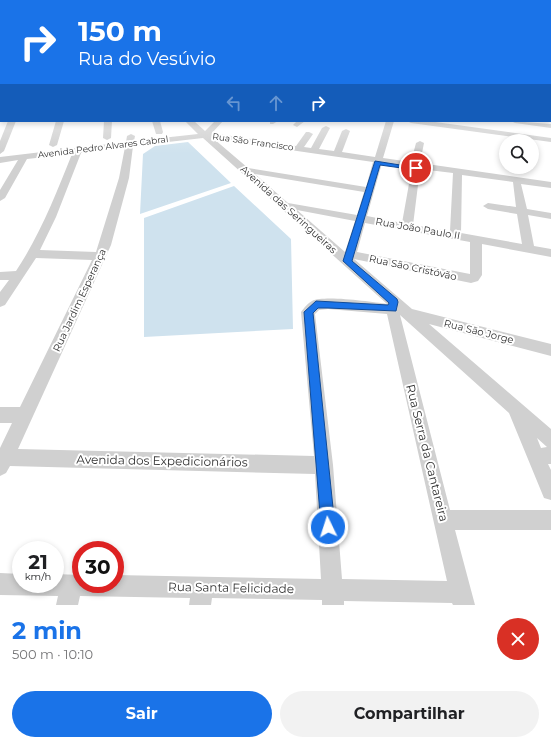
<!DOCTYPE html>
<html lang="pt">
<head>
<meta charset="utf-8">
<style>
  :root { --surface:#fff; --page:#f2f2f2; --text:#202124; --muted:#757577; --accent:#1a73e8 }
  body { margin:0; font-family:Montserrat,sans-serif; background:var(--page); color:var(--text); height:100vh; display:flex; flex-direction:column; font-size:15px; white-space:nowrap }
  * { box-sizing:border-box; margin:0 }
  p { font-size:13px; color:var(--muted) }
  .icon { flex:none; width:22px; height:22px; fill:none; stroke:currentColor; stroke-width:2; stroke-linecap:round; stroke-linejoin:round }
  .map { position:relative; height:605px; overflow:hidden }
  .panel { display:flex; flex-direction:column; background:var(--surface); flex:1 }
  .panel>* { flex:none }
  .banner { position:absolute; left:0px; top:0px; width:551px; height:122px; box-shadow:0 2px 6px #0003; background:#1a73e8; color:#fff; overflow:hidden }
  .fabs { position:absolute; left:499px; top:134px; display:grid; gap:8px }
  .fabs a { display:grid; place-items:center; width:40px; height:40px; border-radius:50%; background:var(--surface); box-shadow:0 2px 6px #0003; font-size:20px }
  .speed { position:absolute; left:12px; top:541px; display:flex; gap:8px; font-size:20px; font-weight:700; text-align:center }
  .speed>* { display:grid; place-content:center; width:52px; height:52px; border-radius:50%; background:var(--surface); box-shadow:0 2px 6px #0003; line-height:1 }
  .speed small { font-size:10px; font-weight:400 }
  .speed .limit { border:6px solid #d22; background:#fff; color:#111 }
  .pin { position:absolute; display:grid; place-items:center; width:34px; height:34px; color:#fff; margin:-17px; border:2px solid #fff; border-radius:50%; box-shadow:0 1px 4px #0007 }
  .me { position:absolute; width:44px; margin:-22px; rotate:356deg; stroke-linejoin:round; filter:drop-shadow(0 0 3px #0008) }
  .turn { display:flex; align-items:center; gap:14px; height:84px; padding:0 12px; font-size:18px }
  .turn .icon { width:52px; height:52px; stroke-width:2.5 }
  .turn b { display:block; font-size:28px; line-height:34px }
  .lanes { display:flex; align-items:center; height:38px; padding:0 12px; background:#0003; justify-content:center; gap:20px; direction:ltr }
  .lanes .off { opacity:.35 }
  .round { display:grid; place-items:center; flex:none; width:42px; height:42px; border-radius:21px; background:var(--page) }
  .head { display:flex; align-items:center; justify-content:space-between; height:68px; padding:0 12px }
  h1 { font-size:24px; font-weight:700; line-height:30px; color:var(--accent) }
  .cta { display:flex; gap:8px; margin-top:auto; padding:8px 12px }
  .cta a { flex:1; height:46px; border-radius:24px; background:var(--accent); color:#fff; font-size:16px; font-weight:700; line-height:46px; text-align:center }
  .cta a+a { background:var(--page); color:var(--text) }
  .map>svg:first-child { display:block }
  .water { fill:#cfe2ee }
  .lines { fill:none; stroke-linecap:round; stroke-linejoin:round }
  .minor { fill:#d0d0d0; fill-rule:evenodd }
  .route { fill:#1a73e8; stroke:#114b97 }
  .labels { text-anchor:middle; stroke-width:4; stroke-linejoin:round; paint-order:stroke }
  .far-street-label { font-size:9px; fill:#333; stroke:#fff }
  .street-label { font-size:10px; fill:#333; stroke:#fff }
  .near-street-label { font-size:12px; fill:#333; stroke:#fff }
</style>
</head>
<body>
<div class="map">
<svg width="551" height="605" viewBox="0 0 551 605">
  <rect width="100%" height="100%" fill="#fff"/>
  <!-- water -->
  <path class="water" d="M188 142 231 183 140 214 143 154 155 146Z
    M234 186 291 239 293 329 144 337V218Z"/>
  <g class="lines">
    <!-- minor -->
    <path class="minor" d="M0 69H1V73H0Z
      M550 74H551V78H550Z
      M0 81H1V85H0Z
      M550 97H551V103H550Z
      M8 121H16L4 151 0 154V141Z
      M56 121H64L57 145 53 147 49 145Z
      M104 121H112L111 138 107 140 103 138Z
      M152 121H160L163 132 162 134H156Z
      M185 121H194L205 131 215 121H223L212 133 296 146 306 132H309L313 134 304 147 311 148 322 128 326 126 330 128 319 149 334 151 342 131 346 129 350 131 342 152 375 157 386 121H394L383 158 411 162 416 143 420 141 424 143 420 163 551 182V188L521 184 527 209 551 213V219L528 215 534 246 551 249V257L482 244V275L478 281 471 283 354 259 412 309 551 344V356L429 324 551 429V464H548L551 470V500L544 498 509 413 400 315 450 510H551V530H455L475 605H453L452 603 344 601V605H322V600L212 598 211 605H189L190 598 80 596 78 605H56L58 596 0 595V573L21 574V584H55V574L81 575V584H115V575L321 579 315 474 10 466 6 473 0 476V448L12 423H0V407H20L92 260 36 258 5 305 0 307V292L9 280H0V272L16 271C40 235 56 194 72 154L27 159 5 198 0 201V190L18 160 0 163V157L126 142 127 136 131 134 135 136 134 141 198 134ZM203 138 387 304C371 302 325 295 312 301 308 303 304 308 301 312L314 456 18 449 111 245 129 178 133 146ZM214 139 373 162 366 187 248 168ZM125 147 119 178 96 252 40 250 56 217 81 153ZM382 163 412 167 402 223 367 216ZM420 169 453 173 450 231 413 225ZM255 174 364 192 357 215 288 203ZM462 175 513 182 516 207 488 203 483 206 488 209 517 214 522 244 461 233ZM297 210 355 221 345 252ZM365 223 470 242V274L357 252ZM328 309 387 314 447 581 342 579 333 465 315 314 319 310ZM537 438 547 447 541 448Z
      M270 121H278L273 124H270Z
      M297 121H305L297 127 293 125Z
      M407 121H428L551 138V142L411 123Z
      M511 121 551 124V128L515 123Z"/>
  </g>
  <!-- sky -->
  <linearGradient id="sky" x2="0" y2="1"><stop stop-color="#9ec6ea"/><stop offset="0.44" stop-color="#fff"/><stop offset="1" stop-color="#fff" stop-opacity="0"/></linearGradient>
  <rect width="551" height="153" fill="url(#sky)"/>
  <!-- route -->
  <path class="route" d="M375 161 419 168 416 170 380 165 352 261 397 299 398 302 396 311 328 308H318L313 313 335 527 333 532 328 534 323 532 321 527 304 312 316 301 388 305 389 303 343 261Z"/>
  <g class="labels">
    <!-- far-street labels -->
    <g class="far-street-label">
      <text transform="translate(253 142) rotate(8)" y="3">Rua São Francisco</text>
      <text transform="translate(103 147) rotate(-7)" y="3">Avenida Pedro Alvares Cabral</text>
    </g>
    <!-- street labels -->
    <g class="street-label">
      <text transform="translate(289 209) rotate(42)" y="4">Avenida das Seringueiras</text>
      <text transform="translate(418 228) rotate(10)" y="4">Rua João Paulo II</text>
      <text transform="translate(413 267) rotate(12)" y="4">Rua São Cristóvão</text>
      <text transform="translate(79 300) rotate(-65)" y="4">Rua Jardim Esperança</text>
      <text transform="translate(479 331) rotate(14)" y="4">Rua São Jorge</text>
    </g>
    <!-- near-street labels -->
    <g class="near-street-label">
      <text transform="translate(427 453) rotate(76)" y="4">Rua Serra da Cantareira</text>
      <text transform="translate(162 461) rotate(1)" y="4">Avenida dos Expedicionários</text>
      <text transform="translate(231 588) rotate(1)" y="4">Rua Santa Felicidade</text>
    </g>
  </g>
</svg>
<div class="fabs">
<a><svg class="icon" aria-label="search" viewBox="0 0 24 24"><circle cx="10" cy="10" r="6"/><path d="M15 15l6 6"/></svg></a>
</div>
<div class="speed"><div>21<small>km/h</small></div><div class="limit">30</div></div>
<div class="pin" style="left:416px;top:168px;background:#d93025"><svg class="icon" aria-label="arrive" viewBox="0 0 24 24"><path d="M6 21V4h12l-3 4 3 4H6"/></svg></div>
<svg class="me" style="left:328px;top:527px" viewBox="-20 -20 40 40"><circle r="17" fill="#1a73e8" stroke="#fff" stroke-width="3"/><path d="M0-11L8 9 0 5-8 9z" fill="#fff"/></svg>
<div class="banner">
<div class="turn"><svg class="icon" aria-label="right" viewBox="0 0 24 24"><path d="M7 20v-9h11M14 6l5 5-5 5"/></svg><div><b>150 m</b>Rua do Vesúvio</div></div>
<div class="lanes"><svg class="icon off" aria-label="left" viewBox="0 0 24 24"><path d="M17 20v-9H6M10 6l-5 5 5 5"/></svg><svg class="icon off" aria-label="ahead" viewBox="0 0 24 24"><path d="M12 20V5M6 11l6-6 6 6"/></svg><svg class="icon" aria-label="right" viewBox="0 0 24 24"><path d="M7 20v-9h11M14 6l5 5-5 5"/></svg></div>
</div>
</div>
<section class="panel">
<div class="head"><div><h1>2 min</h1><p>500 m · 10:10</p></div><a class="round" style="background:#d93025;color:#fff"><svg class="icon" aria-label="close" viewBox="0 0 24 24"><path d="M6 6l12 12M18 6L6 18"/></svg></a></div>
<div class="cta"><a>Sair</a><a>Compartilhar</a></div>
</section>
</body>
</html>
